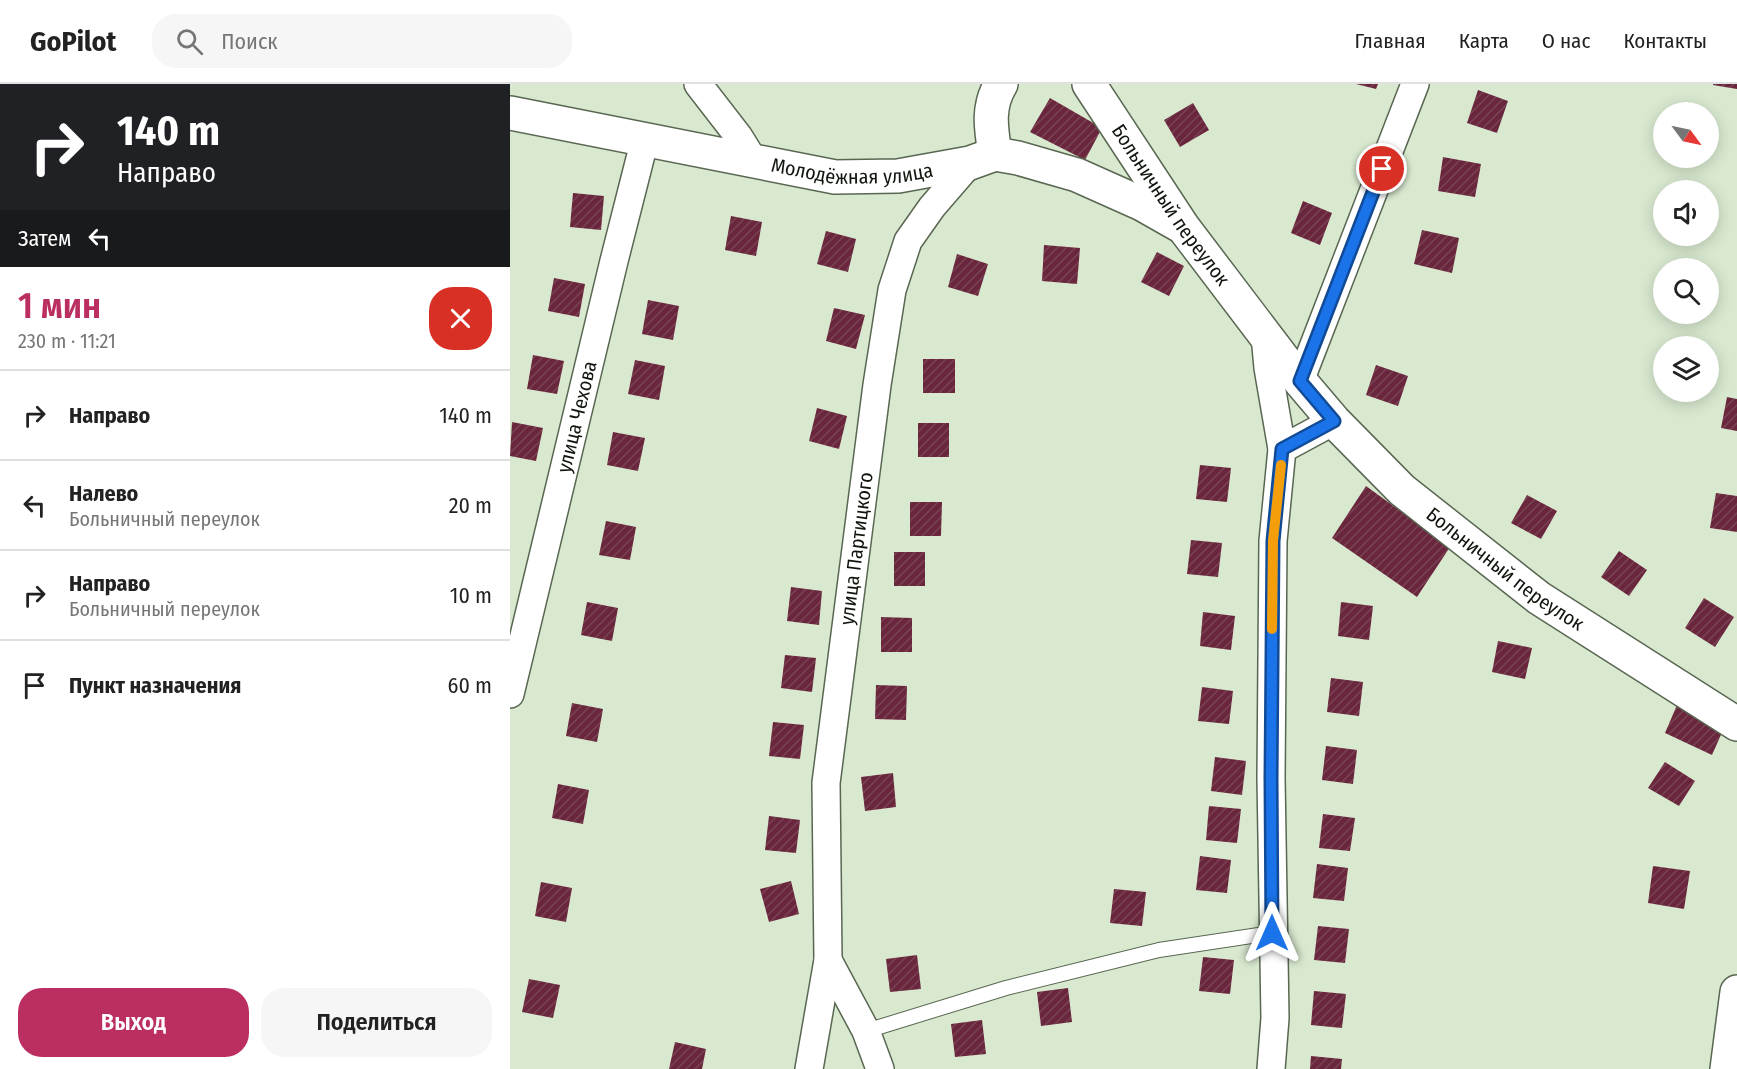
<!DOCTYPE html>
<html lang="ru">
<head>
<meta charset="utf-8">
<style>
  :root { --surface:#fff; --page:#f6f6f6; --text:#222; --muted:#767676; --line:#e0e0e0; --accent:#bb2e62 }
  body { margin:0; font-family:"Fira Sans Condensed",sans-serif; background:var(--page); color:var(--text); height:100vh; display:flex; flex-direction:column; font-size:22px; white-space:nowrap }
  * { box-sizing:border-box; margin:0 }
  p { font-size:20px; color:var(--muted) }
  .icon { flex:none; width:33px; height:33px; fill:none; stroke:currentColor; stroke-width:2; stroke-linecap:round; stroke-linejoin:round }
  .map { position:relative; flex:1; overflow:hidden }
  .sheet { display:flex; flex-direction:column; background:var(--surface); width:510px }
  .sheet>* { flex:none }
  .hud { background:#202124; color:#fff; overflow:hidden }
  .needle { width:39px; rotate:123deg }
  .tools { position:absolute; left:1143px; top:18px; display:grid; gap:12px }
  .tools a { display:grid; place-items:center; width:66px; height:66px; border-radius:50%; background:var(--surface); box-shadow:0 3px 15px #0003; font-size:30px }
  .pin { position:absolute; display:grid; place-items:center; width:51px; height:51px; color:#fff; margin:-26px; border:3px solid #fff; border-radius:50%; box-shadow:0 2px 6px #0007 }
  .me { position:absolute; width:66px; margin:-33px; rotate:0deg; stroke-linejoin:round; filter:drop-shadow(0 0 4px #0008) }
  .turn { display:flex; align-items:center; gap:21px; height:126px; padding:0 18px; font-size:27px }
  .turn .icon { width:78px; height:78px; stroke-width:2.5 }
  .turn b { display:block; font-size:42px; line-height:51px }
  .then { display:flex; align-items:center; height:57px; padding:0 18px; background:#0003; gap:12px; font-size:22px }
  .round { display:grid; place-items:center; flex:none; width:63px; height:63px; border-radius:24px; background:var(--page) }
  .overview { display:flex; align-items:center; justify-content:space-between; height:102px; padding:0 18px }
  h1 { font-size:36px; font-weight:600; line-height:45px; color:var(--accent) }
  .cta { display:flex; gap:12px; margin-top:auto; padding:12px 18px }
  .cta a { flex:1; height:69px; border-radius:24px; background:var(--accent); color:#fff; font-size:24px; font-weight:600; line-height:69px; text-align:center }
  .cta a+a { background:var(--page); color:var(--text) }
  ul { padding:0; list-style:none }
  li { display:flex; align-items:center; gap:18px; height:90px; padding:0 18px; border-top:2px solid var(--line) }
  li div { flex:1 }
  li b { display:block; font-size:22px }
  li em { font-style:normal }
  header { display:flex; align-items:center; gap:36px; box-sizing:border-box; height:84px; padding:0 30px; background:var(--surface); border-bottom:2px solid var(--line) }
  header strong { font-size:28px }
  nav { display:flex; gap:33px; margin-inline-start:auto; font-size:21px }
  .search { width:420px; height:54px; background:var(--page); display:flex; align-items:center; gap:15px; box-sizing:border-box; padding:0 21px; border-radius:24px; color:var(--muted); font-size:22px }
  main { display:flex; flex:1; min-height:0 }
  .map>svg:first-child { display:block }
  .building { fill:url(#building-hatch) }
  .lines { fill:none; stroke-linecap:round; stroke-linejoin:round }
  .service-casing { stroke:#596752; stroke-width:16 }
  .minor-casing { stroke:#596752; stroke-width:30 }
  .tertiary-casing { stroke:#596752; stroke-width:36 }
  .service { stroke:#fff; stroke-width:14 }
  .minor { stroke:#fff; stroke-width:27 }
  .tertiary { stroke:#fff; stroke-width:33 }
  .route-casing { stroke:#114b97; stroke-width:15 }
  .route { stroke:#1a73e8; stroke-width:10 }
  .slow { stroke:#f59e0b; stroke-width:10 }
  .labels { text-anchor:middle; stroke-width:6; stroke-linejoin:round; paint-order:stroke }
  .street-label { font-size:20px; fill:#10160d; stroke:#e6f6de }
</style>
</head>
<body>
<header>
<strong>GoPilot</strong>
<div class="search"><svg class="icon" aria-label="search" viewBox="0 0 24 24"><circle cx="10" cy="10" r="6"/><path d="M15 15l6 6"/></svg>Поиск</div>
<nav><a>Главная</a><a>Карта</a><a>О нас</a><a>Контакты</a></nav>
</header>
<main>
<section class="sheet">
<div class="hud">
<div class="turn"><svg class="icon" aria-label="right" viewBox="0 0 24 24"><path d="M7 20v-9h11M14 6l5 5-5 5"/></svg><div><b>140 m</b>Направо</div></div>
<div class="then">Затем<svg class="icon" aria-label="left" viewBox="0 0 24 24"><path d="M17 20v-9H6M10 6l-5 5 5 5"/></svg></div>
</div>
<div class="overview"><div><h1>1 мин</h1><p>230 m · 11:21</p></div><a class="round" style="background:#d93025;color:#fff"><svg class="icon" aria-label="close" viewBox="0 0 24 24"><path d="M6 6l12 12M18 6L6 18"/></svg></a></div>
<ul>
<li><svg class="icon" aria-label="right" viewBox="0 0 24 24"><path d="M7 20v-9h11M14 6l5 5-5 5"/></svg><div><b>Направо</b></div><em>140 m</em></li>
<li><svg class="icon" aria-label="left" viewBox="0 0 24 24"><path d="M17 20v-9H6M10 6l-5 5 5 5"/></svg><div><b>Налево</b><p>Больничный переулок</p></div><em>20 m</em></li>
<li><svg class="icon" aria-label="right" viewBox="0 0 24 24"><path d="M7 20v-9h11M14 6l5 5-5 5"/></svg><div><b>Направо</b><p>Больничный переулок</p></div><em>10 m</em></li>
<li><svg class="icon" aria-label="arrive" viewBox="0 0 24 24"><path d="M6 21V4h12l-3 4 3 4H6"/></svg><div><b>Пункт назначения</b></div><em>60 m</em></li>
</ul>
<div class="cta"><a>Выход</a><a>Поделиться</a></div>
</section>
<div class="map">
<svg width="1227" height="985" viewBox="0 0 1227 985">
  <defs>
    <pattern id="building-hatch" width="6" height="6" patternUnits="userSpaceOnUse" patternTransform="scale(1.5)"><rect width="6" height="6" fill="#6a263c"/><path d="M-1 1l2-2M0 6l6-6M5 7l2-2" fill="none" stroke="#794354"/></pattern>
  </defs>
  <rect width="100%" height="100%" fill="#d9e9d0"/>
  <!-- building -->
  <path class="building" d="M846 0H868L866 5Z
    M1203 0H1227V5L1203 1Z
    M968 6 998 17 987 49 957 39Z
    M540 14 592 44 575 76 520 48Z
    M683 19 699 46 670 63 654 36Z
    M933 73 971 80 965 113 928 107Z
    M63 109 94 112 91 146 60 143Z
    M793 117 822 129 810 161 781 149Z
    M221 132 252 138 246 172 215 166Z
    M912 146 949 154 942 189 904 180Z
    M316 147 346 155 338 188 307 180Z
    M534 161 570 164 567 200 532 197Z
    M647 168 674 182 659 212 631 198Z
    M447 170 478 180 468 212 438 203Z
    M44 194 75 200 69 233 38 227Z
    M138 216 169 222 163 256 132 250Z
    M324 224 355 231 346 265 316 257Z
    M23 271 54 277 47 310 17 305Z
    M413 275H445V309H413Z
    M125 276 155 282 149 316 118 310Z
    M866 281 898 292 888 322 856 311Z
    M1217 313 1227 315V347L1211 344Z
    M307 324 337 332 329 365 299 357Z
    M2 338 33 344 26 377 0 372Z
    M408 339H439V373H408Z
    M103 348 135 354 128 387 97 381Z
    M690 381 721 384 717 418 686 415Z
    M856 402 940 463 907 513 822 454Z
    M1206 409 1227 412V448L1200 444Z
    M1017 411 1047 427 1031 455 1001 439Z
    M400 418H432L431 452H400Z
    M96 437 126 443 120 476 89 471Z
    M681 456 712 459 708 493 677 490Z
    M1109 467 1137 486 1119 512 1091 493Z
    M384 468H415V502H384Z
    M281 503 312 507 309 541 277 537Z
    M1194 514 1224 533 1205 563 1175 544Z
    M77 518 108 524 102 557 71 551Z
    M831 518 863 522 859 556 828 552Z
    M693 528 725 532 721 566 690 562Z
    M371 533 402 534V568H371Z
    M988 557 1022 564 1015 595 982 588Z
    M275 571 306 574 302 608 271 604Z
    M821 594 853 598 849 632 817 628Z
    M366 601 397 602 396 636 365 635Z
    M692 603 723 607 719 640 688 637Z
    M1170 614 1218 635 1202 671 1155 649Z
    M62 619 93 625 87 658 56 652Z
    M263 638 294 641 290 675 259 672Z
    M816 662 847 666 843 700 812 696Z
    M705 673 736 677 732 711 701 707Z
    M1155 678 1185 697 1169 722 1138 704Z
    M383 689 386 723 355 727 351 693Z
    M48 700 79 706 73 740 42 734Z
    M699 722 731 725 727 759 696 756Z
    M813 730 845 734 840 767 809 764Z
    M259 732 290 736 286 769 255 766Z
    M690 772 721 776 717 809 686 806Z
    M807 780 838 784 834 817 803 814Z
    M1143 782 1180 787 1174 825 1138 819Z
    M281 797 289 830 259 838 250 805Z
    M31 798 62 804 56 838 25 832Z
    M604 805 636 808 632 842 600 839Z
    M808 842 839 845 835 879 804 876Z
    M407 871 411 905 380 908 376 875Z
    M693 873 724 876 720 910 689 907Z
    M19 895 50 901 43 934 12 928Z
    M558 904 562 938 531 942 527 908Z
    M804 907 836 910 832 944 801 941Z
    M472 936 476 970 445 973 441 940Z
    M165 958 196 965 192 985H159Z
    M801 972 832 975 831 985H800Z"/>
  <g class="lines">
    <defs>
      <path id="service" d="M356 947 496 904 649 866 762 849"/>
      <g id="minor">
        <path d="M188 0 229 53 245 79"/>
        <path d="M755 251 758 284 772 365 763 457 761 694 765 934 761 985"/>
        <path d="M790 297 905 0"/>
        <path d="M772 365 824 337"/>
        <path id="s1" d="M0 610 104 177 135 55"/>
        <path d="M318 876 356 947 370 985"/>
        <path id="s2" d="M299 985 318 876 316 699 367 301 382 206 398 157 422 123 460 79"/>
      </g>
      <g id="tertiary">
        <path id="s3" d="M579 0 673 143 790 297 824 337 892 406 1029 514 1227 640"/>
        <path id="s4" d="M0 29 325 93 388 92 460 79 485 70 508 74 567 91 632 120 669 141"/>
        <path d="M485 70C481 44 477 23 491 0"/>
        <path d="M1217 985 1227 908"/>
      </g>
    </defs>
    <!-- service casing -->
    <use href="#service" class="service-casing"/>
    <!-- minor casing -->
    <use href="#minor" class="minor-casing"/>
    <!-- tertiary casing -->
    <use href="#tertiary" class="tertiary-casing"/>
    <!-- service -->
    <use href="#service" class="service"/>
    <!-- minor -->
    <use href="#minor" class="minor"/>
    <!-- tertiary -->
    <use href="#tertiary" class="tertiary"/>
  </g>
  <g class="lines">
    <defs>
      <path id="route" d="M762 849 761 694 763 457 772 365 824 337 790 297 872 85"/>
    </defs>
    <!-- route casing -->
    <use href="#route" class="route-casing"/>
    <!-- route -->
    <use href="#route" class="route"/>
    <!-- slow -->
    <path class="slow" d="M762 545 763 457 771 381"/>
  </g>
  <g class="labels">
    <!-- street labels -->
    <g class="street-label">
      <text dy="7" stroke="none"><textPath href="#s4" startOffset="348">Молодёжная улица</textPath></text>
      <text dy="7" stroke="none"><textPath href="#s3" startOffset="146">Больничный переулок</textPath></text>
      <text dy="7" stroke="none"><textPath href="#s1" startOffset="285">улица Чехова</textPath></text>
      <text dy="7" stroke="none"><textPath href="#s2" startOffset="524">улица Партицкого</textPath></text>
      <text dy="7" stroke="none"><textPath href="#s3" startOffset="644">Больничный переулок</textPath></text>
    </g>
  </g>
</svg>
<div class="tools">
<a><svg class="needle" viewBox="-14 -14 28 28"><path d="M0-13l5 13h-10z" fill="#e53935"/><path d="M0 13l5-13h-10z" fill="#767676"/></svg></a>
<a><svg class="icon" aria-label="sound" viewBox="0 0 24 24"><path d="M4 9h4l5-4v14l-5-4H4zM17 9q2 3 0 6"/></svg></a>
<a><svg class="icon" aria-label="search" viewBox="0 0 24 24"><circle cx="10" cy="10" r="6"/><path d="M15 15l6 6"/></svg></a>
<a><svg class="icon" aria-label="layers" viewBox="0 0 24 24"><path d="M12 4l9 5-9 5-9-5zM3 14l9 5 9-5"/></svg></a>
</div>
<div class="pin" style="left:872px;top:85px;background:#d93025"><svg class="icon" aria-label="arrive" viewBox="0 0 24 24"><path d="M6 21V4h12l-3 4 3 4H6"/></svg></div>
<svg class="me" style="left:762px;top:849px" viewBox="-20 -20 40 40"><path d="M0-17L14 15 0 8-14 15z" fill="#1a73e8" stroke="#fff" stroke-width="4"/></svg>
</div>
</main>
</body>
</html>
